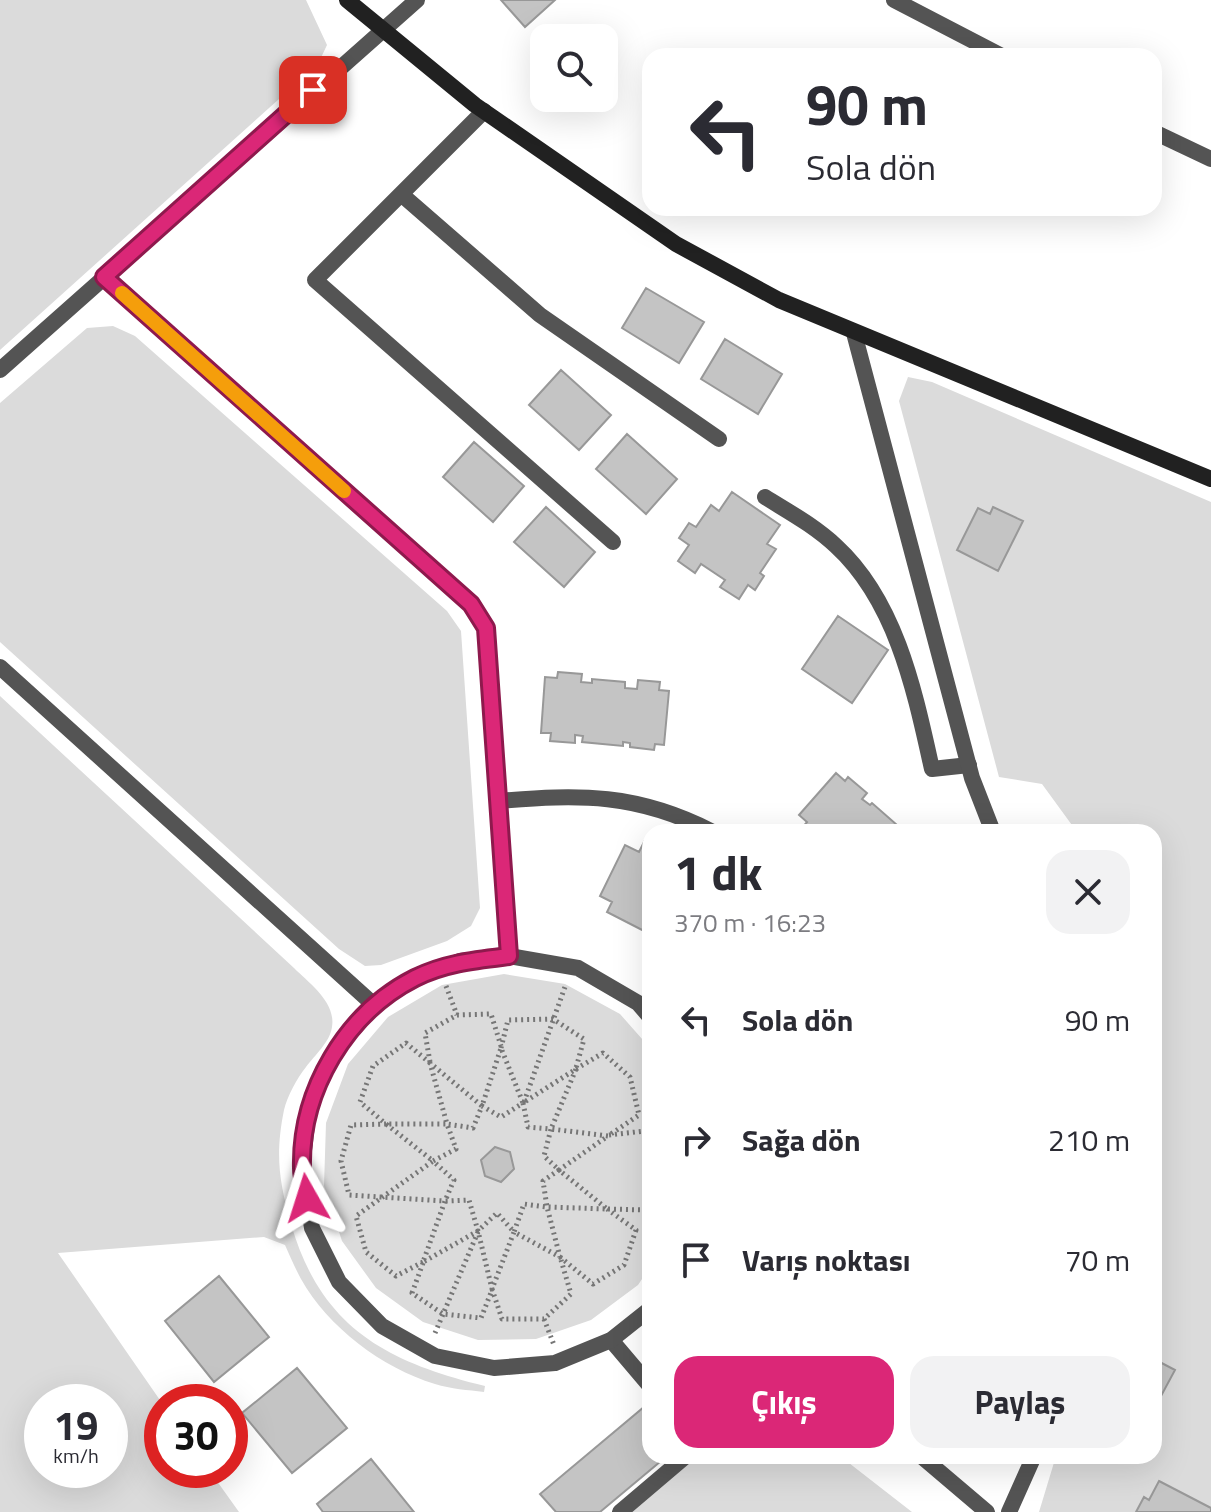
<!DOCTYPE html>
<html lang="tr">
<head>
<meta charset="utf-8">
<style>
  :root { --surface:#fff; --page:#f2f2f3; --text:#2b2b33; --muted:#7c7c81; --accent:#db2777 }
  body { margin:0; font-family:"Titillium Web",sans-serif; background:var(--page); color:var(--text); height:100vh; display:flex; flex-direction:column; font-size:30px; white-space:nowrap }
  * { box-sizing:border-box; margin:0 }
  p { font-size:26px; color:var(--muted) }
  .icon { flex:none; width:44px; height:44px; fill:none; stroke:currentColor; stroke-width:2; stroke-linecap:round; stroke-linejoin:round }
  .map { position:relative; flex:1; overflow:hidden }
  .panel { position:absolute; left:642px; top:824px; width:520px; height:640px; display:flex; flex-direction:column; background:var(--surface); border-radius:24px; box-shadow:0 8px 32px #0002 }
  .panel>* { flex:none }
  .banner { position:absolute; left:642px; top:48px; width:520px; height:168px; border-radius:24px; box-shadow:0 8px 32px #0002; background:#fff; color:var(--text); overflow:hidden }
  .buttons { position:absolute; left:530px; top:24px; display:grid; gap:16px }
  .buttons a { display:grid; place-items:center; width:88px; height:88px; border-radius:16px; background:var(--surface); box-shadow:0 8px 32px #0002; font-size:40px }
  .speed { position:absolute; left:24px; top:1384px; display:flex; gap:16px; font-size:40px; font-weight:700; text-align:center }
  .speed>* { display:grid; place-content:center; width:104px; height:104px; border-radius:50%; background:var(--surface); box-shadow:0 8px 32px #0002; line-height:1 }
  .speed small { font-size:20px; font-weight:400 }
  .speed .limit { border:12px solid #d22; background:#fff; color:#111 }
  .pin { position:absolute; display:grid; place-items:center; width:68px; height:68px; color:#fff; margin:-34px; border-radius:16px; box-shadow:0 4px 12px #0006 }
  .me { position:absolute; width:88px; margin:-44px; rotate:354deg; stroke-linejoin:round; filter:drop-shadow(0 0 6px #0008) }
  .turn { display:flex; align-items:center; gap:28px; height:168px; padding:0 32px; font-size:36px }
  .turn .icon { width:104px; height:104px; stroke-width:2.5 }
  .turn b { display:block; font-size:56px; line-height:68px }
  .round { display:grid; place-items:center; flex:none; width:84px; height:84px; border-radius:24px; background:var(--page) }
  .overview { display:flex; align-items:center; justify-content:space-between; height:136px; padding:0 32px }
  h1 { font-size:48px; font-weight:700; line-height:60px }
  .primary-button { display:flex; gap:16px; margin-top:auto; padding:16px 32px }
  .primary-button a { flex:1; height:92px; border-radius:24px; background:var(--accent); color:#fff; font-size:32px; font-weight:700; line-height:92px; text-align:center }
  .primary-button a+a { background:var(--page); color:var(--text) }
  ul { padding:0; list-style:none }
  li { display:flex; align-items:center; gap:24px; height:120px; padding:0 32px }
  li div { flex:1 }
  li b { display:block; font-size:30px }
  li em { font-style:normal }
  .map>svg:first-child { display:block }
  .green { fill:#dbdbdb; fill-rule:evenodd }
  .building { fill:#c4c4c4; stroke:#989898; stroke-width:2 }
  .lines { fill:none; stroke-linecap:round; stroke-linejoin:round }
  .path { stroke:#767676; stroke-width:5; stroke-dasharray:2 4; stroke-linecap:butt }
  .lane { stroke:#545454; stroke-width:16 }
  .street { stroke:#545454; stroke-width:16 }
  .secondary { stroke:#212121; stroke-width:16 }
  .route-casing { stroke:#8e194d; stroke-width:20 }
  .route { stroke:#db2777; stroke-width:14 }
  .slow { stroke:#f59e0b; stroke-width:14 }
</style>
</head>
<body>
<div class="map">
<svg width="1211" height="1512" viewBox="0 0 1211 1512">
  <rect width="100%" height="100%" fill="#fff"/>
  <!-- green -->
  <path class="green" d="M0 0H306L327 45 318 64 0 350Z
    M113 326 135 336 447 611 461 631 480 908 471 926 447 941 381 965 365 966 339 949 0 642V403L87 328Z
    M908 377 932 382 1211 502V1512H1039L1056 1456H1154V832H1077L1042 784 999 777 899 401Z
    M0 696 294 968C310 984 336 1002 332 1027 330 1042 315 1055 306 1067 297 1078 287 1097 284 1110 275 1155 279 1181 291 1224 321 1328 387 1362 485 1386L484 1392C468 1390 451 1389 435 1384 382 1368 328 1327 301 1279 295 1268 290 1256 285 1245L264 1237 58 1253 162 1403V1470H209L239 1512H0ZM110 1402V1470H42V1402Z
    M504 974 565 984 620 1014 650 1048V1267L638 1285 591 1320 536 1339 478 1340 423 1322 376 1288 342 1241 324 1186 326 1123 348 1064 388 1017 442 985Z
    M684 1456H840L912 1512H628Z"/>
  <!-- building -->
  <path class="building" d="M501 0H555L525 27Z
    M646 288 704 322 679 363 622 328Z
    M725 339 782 374 758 414 701 379Z
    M561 370 611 415 579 450 529 405Z
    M627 434 677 479 646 514 596 469Z
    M474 442 524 486 493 522 443 477Z
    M732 492 780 525 767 544 776 549 760 573 764 576 755 590 748 585 739 599 720 587 725 580 701 564 695 573 678 561 689 545 679 538 689 523 696 527 711 505 719 511Z
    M546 507 595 552 564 587 514 542Z
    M993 507 1023 521 998 571 957 550 978 508 990 514Z
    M838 616 888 650 852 703 802 669Z
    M558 672 582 674 581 682 592 683V679L625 682V688L637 689 638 680 660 682 659 690 669 691 664 745 655 744 654 750 630 747V743L623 742V746L582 742 583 736 575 735V743L550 741 551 733H541L545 677 557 678Z
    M836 773 845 781 848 777 867 793 862 799 870 805 872 803 897 825 893 829 896 832H807L802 828 807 822 799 815Z
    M645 840 650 843V934L607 912 612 902 600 896 625 845 639 852Z
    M495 1147 510 1152 514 1169 501 1182 485 1176 481 1160Z
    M219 1276 269 1337 214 1382 165 1321Z
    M1154 1359 1175 1370 1154 1409Z
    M297 1368 347 1428 292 1473 242 1413Z
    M644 1407 650 1414V1456H667L600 1512H556L540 1494Z
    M371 1459 414 1512H323L317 1504Z
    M1159 1481 1211 1508V1512H1136L1144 1497 1149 1500Z"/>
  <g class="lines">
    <!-- path -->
    <path class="path" d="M446 986 457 1015
      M501 1048 508 1020 553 1019 584 1039 576 1068
      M430 1062 425 1033 457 1015 491 1014 501 1046
      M576 1069 603 1053 630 1077 639 1115 608 1136
      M524 1102 566 984
      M523 1103 528 1127 551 1129 544 1156 559 1170 543 1181 547 1207 524 1204 514 1232 497 1213 478 1231 469 1200 445 1201 454 1180 433 1161 456 1149 447 1124 473 1128 482 1106 501 1117Z
      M609 1135 645 1131 650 1146
      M608 1209 646 1210 650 1198
      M560 1257 593 1284 624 1265 636 1230 607 1209
      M423 1262 396 1276 366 1252 356 1216 433 1161 386 1124H447L430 1063 482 1106 501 1048 523 1103 576 1069 551 1129 608 1136 559 1170 607 1209 547 1207 560 1257 514 1232 492 1289 478 1231 423 1262 445 1201 349 1195 341 1161 351 1125 386 1124 360 1102 373 1066 406 1043 430 1063
      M423 1263 412 1293 443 1314 481 1318 492 1290
      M492 1289 502 1319H544L571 1294 561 1260
      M544 1319 554 1345
      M435 1333 478 1232"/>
    <!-- lane -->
    <path class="lane" d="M484 111 315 280 613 542
      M401 194 540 315 719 439
      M765 497C789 512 815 526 836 546 897 602 915 693 932 769L969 765
      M498 801C580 794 637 793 713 832
      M611 1340 650 1386
      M620 1512 686 1456"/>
    <!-- street -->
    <path class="street" d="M894 0 1002 56
      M1154 132 1211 159
      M104 277 471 604 486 628 509 956
      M854 333 972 778 993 832
      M0 370 417 0
      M0 667 374 1005
      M650 1017 638 1003 578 968 509 956 460 961 415 978 374 1005 334 1052 309 1107 302 1168 312 1228 339 1282 382 1326 435 1356 494 1368 555 1363 611 1340 650 1309
      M921 1456 987 1512
      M1009 1512 1034 1456"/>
    <!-- secondary -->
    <path class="secondary" d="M347 0 475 105 676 244 779 300 1211 479"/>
  </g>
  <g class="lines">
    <defs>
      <path id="route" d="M307 1198C305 1188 302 1177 302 1168 300 1091 346 1013 415 978 445 963 476 960 509 956L486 628 471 604 104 277 313 90"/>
    </defs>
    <!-- route casing -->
    <use href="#route" class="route-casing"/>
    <!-- route -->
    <use href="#route" class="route"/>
    <!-- slow -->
    <path class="slow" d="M122 293 344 491"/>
  </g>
</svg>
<div class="buttons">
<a><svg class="icon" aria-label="search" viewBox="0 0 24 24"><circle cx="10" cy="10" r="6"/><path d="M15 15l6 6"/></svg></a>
</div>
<div class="speed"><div>19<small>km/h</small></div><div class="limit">30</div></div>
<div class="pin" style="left:313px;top:90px;background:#d93025"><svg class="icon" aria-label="arrive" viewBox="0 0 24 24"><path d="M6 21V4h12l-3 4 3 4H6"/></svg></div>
<svg class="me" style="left:307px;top:1198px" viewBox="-20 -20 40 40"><path d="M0-17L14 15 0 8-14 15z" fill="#db2777" stroke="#fff" stroke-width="4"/></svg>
<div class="banner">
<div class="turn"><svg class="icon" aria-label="left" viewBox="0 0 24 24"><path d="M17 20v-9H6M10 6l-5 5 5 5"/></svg><div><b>90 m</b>Sola dön</div></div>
</div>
<section class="panel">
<div class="overview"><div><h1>1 dk</h1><p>370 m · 16:23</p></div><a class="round"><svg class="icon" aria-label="close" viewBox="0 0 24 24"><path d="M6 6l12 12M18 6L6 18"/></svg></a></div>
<ul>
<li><svg class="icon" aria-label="left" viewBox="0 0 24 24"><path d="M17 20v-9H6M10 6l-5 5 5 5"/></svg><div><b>Sola dön</b></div><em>90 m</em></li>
<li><svg class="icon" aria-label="right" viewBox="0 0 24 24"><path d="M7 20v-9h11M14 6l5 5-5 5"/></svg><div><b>Sağa dön</b></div><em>210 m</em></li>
<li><svg class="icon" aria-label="arrive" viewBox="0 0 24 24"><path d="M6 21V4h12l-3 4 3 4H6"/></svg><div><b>Varış noktası</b></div><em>70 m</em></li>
</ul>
<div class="primary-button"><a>Çıkış</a><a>Paylaş</a></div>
</section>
</div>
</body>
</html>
